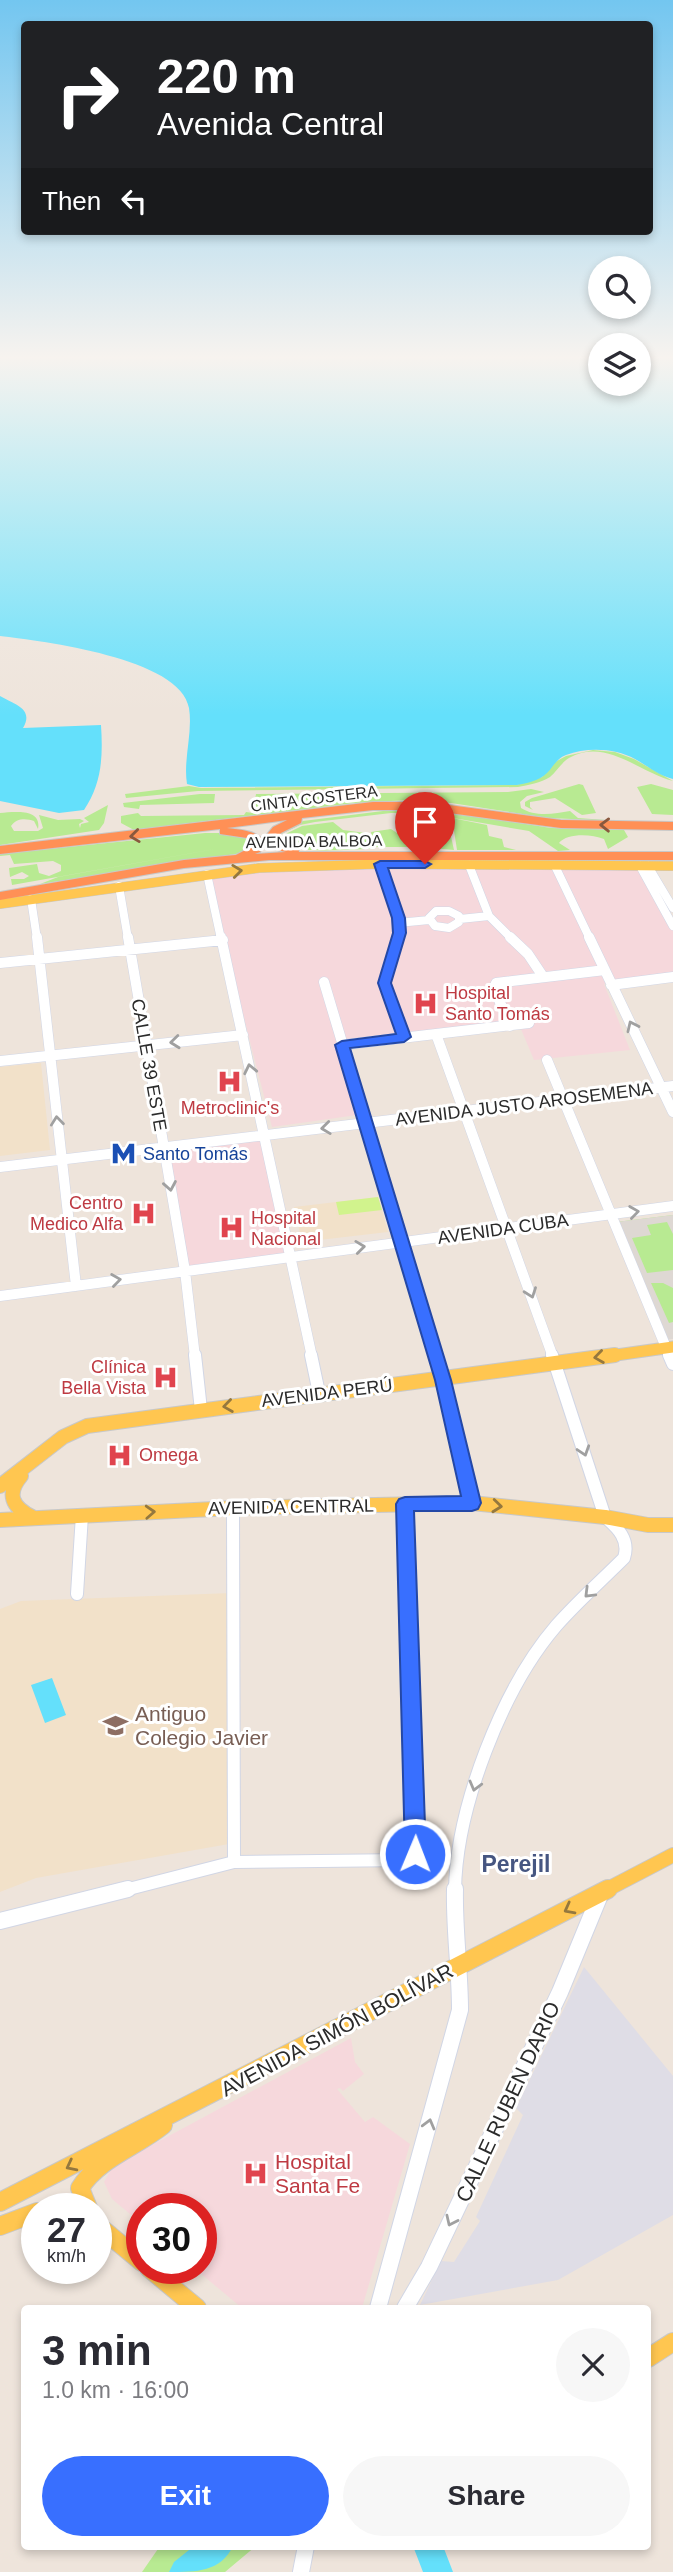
<!DOCTYPE html>
<html lang="en">
<head>
<meta charset="utf-8">
<style>
  :root { --surface:#fff; --page:#f7f7f7; --text:#2b2b33; --muted:#7c7c81; --accent:#386fff }
  body { margin:0; font-family:Helvetica,sans-serif; background:var(--page); color:var(--text); height:100vh; display:flex; flex-direction:column; font-size:26px; white-space:nowrap }
  * { box-sizing:border-box; margin:0 }
  p { font-size:23px; color:var(--muted) }
  .icon { flex:none; width:38px; height:38px; fill:none; stroke:currentColor; stroke-width:2; stroke-linecap:round; stroke-linejoin:round }
  .map { position:relative; flex:1; overflow:hidden }
  .details { position:absolute; left:21px; top:2305px; width:630px; height:245px; display:flex; flex-direction:column; background:var(--surface); border-radius:7px; box-shadow:0 4px 10px #0003 }
  .details>* { flex:none }
  .guide { position:absolute; left:21px; top:21px; width:632px; height:214px; border-radius:7px; box-shadow:0 4px 10px #0003; background:#202124; color:#fff; overflow:hidden }
  .fabs { position:absolute; left:588px; top:256px; display:grid; gap:14px }
  .fabs a { display:grid; place-items:center; width:63px; height:63px; border-radius:50%; background:var(--surface); box-shadow:0 4px 10px #0003; font-size:35px }
  .speed { position:absolute; left:21px; top:2193px; display:flex; gap:14px; font-size:35px; font-weight:700; text-align:center }
  .speed>* { display:grid; place-content:center; width:91px; height:91px; border-radius:50%; background:var(--surface); box-shadow:0 4px 10px #0003; line-height:1 }
  .speed small { font-size:18px; font-weight:400 }
  .speed .limit { border:10px solid #d22; background:#fff; color:#111 }
  .pin { position:absolute; display:grid; place-items:center; width:60px; height:60px; color:#fff; margin:-72px -30px; border-radius:50% 50% 50% 0; rotate:-45deg; box-shadow:0 0 7px #0007 }
  .pin .icon { rotate:45deg }
  .me { position:absolute; width:77px; margin:-38px; rotate:1deg; stroke-linejoin:round; filter:drop-shadow(0 0 5px #0008) }
  .turn { display:flex; align-items:center; gap:24px; height:147px; padding:0 21px; font-size:32px }
  .turn .icon { width:91px; height:91px; stroke-width:2.5 }
  .turn b { display:block; font-size:49px; line-height:60px }
  .then { display:flex; align-items:center; height:66px; padding:0 21px; background:#0003; gap:14px; font-size:26px }
  .round { display:grid; place-items:center; flex:none; width:74px; height:74px; border-radius:37px; background:var(--page) }
  .headline { display:flex; align-items:center; justify-content:space-between; height:119px; padding:0 21px }
  h1 { font-size:42px; font-weight:600; line-height:52px }
  .button { display:flex; gap:14px; margin-top:auto; padding:14px 21px }
  .button a { flex:1; height:80px; border-radius:42px; background:var(--accent); color:#fff; font-size:28px; font-weight:600; line-height:80px; text-align:center }
  .button a+a { background:var(--page); color:var(--text) }
  .map>svg:first-child { display:block }
  .industrial { fill:#dfdde6 }
  .education { fill:#f2e1c9 }
  .medical { fill:#f6d8dc }
  .green { fill:#b8ea92 }
  .pitch { fill:#d1f38d }
  .plaza { fill:#ded8d3 }
  .water { fill:#64e0fb }
  .lines { fill:none; stroke-linecap:round; stroke-linejoin:round }
  .river { fill:#64e0fb; fill-rule:evenodd }
  .minor-far3-casing { stroke:#d1d6e5; stroke-width:9 }
  .minor-far2-casing { stroke:#d1d6e5; stroke-width:11 }
  .minor-far1-casing { stroke:#d1d6e5; stroke-width:14 }
  .minor-casing { stroke:#d1d6e5; stroke-width:18 }
  .major-far3-casing { stroke:#c8c8c8; stroke-width:10 }
  .major-far2-casing { stroke:#c8c8c8; stroke-width:13 }
  .major-far1-casing { stroke:#c8c8c8; stroke-width:16 }
  .major-casing { stroke:#c8c8c8; stroke-width:20 }
  .highway-casing { stroke:#c8c8c8; stroke-width:2 }
  .minor-far3 { stroke:#fff; stroke-width:8 }
  .minor-far2 { stroke:#fff; stroke-width:10 }
  .minor-far1 { stroke:#fff; stroke-width:12 }
  .minor { stroke:#fff; stroke-width:16 }
  .major-far3 { stroke:#ffc650; stroke-width:9 }
  .major-far2 { stroke:#ffc650; stroke-width:11 }
  .major-far1 { stroke:#ffc650; stroke-width:14 }
  .major { stroke:#ffc650; stroke-width:18 }
  .highway { fill:#ff9056; fill-rule:evenodd }
  .oneway { stroke:#8a583e }
  .oneway2 { stroke:#95783e }
  .oneway3 { stroke:#a0a0a0 }
  .route { fill:#386fff; stroke:#2448a6; stroke-width:2 }
  .labels { text-anchor:middle; stroke-width:6; stroke-linejoin:round; paint-order:stroke }
  .far-street-label { font-size:16px; fill:#2b2b2b; stroke:#fff }
  .health-label { font-size:18px; fill:#be3a42; stroke:#fff; text-anchor:start }
  .street-label { font-size:18px; fill:#2b2b2b; stroke:#fff }
  .transit-label { font-size:18px; fill:#164399; stroke:#fff; text-anchor:start }
  .near-education-label { font-size:21px; fill:#785e54; stroke:#fff; text-anchor:start }
  .near-street-label { font-size:21px; fill:#2b2b2b; stroke:#fff }
  .near-health-label { font-size:21px; fill:#be3a42; stroke:#fff; text-anchor:start }
  .near-neighbourhood-label { font-size:23px; font-weight:bold; fill:#465681; stroke:#fff }
</style>
</head>
<body>
<div class="map">
<svg width="673" height="2572" viewBox="0 0 673 2572">
  <rect width="100%" height="100%" fill="#eee4db"/>
  <!-- industrial -->
  <path class="industrial" d="M584 1967 673 2076V2215L558 2280 420 2305 441 2261 454 2262 480 2221 476 2217 523 2115 516 2108Z"/>
  <!-- education -->
  <path class="education" d="M41 1063 50 1150 0 1156V1067Z
    M378 1197 388 1232 302 1242 294 1207Z
    M231 1593 229 1844 36 1878 0 1892V1609L21 1601Z"/>
  <!-- medical -->
  <path class="medical" d="M412 868H638L673 930V975L604 984 630 1050 534 1060 518 1022 336 1041 357 1115 272 1127 207 874 259 869Z
    M264 1136 292 1256 185 1271 163 1148Z
    M351 2038 355 2062 364 2074 343 2091 340 2088 337 2089 365 2122 373 2117 410 2144 362 2308H242L194 2268H201V2208H142V2224L112 2199 104 2182 113 2166Z"/>
  <!-- green -->
  <path class="green" d="M593 750 615 752 634 759 673 781C640 773 606 737 569 758 561 763 557 771 550 777 541 783 528 785 518 787L198 791 126 798 125 794 189 786 201 788 516 785 542 777 555 762 566 756Z
    M579 784 583 785 596 813 582 815 555 798 530 802V807L533 810 525 806V802L532 798Z
    M651 784 673 790V815L652 814 637 787Z
    M531 789 544 792 527 796 520 802 521 808C535 817 554 814 570 811L578 818 619 821 548 818 451 803 410 800 354 803 134 830 121 823V816L138 813 141 816 244 815 246 812 253 813 256 794 508 792Z
    M200 794H215L214 803 140 805 139 809 124 807 123 803Z
    M108 805 104 823 99 830 0 845V813C14 812 42 808 38 829L34 821C26 818 16 818 11 826L14 831H38L43 828 39 815 58 820 80 819 84 821 79 824 80 828 81 824 89 822 84 818Z
    M399 809 450 812 551 828 624 830 628 837 608 849 604 839C591 834 567 833 559 843L570 850 558 851 529 831 424 813H391L315 822 300 825 275 837 303 821Z
    M452 818 487 825 489 836 502 839 504 847 516 850H457Z
    M444 820 448 823 454 850 419 847 415 836 423 832 426 825Z
    M333 822 343 830 366 833 370 849C344 849 295 856 275 839L302 826Z
    M391 829 400 835 409 836 413 847H374L371 832Z
    M205 833C220 833 242 832 253 843L252 848 242 853 40 884 58 877 249 843 12 885 11 879H24L29 876 22 872 10 877 9 868 37 864 39 873 49 876 61 871V865L53 861 14 864 10 855 0 856V854Z
    M673 1215V1339L616 1222Z
    M160 2546H256L225 2572H142Z"/>
  <!-- pitch -->
  <path class="pitch" d="M378 1197 382 1210 339 1215 336 1202Z"/>
  <!-- plaza -->
  <path class="plaza" d="M673 1215V1234L667 1222 647 1225 651 1235 632 1238 647 1273 673 1270V1288L663 1283H651L669 1323 673 1322V1339L665 1340 616 1222Z"/>
  <!-- water -->
  <path class="water" d="M0 355H600V383H639V355H673V779C657 775 648 766 635 759 615 748 587 747 566 755 556 759 554 766 547 773 539 781 527 783 517 785L199 787 187 784C183 759 193 733 189 708 181 658 42 641 0 636Z
    M0 696C16 705 34 709 23 728L101 725C103 757 102 783 84 810L59 813 0 801Z
    M52 1678 66 1715 45 1723 31 1685Z"/>
  <g class="lines">
    <!-- river -->
    <path class="river" d="M194 2546H233C221 2572 196 2572 169 2572L174 2562Z
      M413 2546H443L453 2572H423Z"/>
    <defs>
      <path id="minor-far3" d="M380 864 398 918V939
        M469 865 489 916 512 939
        M555 866 590 939
        M640 866 673 926
        M648 866 673 908
        M207 874 221 939
        M119 886 128 939
        M31 899 37 939
        M436 911H449L459 916V922L449 928 435 926 429 918Z
        M460 919 489 916
        M398 923 429 920"/>
      <path id="minor-far2" d="M37 937 76 1286
        M128 937 185 1271 195 1357
        M221 937 312 1357
        M399 937 385 983 404 1037
        M510 937 528 954 542 975
        M589 937 673 1112
        M0 963 223 940
        M324 982 436 1357
        M611 985 673 977
        M510 1026 494 988 496 983 605 970
        M436 1034 553 1357
        M342 1045 529 1023
        M547 1060 670 1357
        M0 1061 243 1035
        M0 1167 673 1086
        M0 1296 673 1206"/>
      <path id="minor-far1" d="M195 1355 201 1410
        M311 1355 319 1393
        M435 1355 472 1503
        M669 1355 673 1364
        M233 1508 234 1862
        M77 1594 82 1515
        M121 1891 234 1862 407 1860 415 1854 405 1504
        M455 1891C456 1808 502 1689 556 1626 577 1602 602 1580 624 1558 630 1540 618 1528 605 1517L552 1355"/>
      <path id="minor" d="M0 1921 128 1889
        M378 2308 460 2010C460 1969 454 1930 455 1889
        M405 2308 429 2267 560 1992 600 1895
        M301 2572 306 2546"/>
      <path id="major-far3" d="M0 904 259 868 380 864 673 866"/>
      <path id="major-far2" d="M602 1357 673 1347"/>
      <path id="major-far1" d="M21 1476C6 1494 12 1507 32 1517
        M0 1486 63 1437 87 1426 615 1355
        M0 1520 233 1508 472 1503 605 1517 648 1525H673
        M604 1891 673 1855"/>
      <path id="major" d="M0 2202 608 1889
        M88 2208 80 2188C99 2158 136 2147 163 2125
        M96 2224 142 2262
        M0 2226 37 2212
        M149 2268 197 2308
        M648 2358 673 2342"/>
      <path id="highway" d="M373 802H427L561 820 673 822V830L561 828 427 810H373L302 818 301 823 281 833 276 838 281 843 298 848 299 852H673V860H269L184 868 0 900V892L184 860 236 855 251 847 253 842 247 838 220 834V829L0 854V846ZM287 820 273 827 264 838 273 849 286 852 255 854 260 852 265 841C254 830 242 830 227 828Z"/>
    </defs>
    <!-- minor-far3 casing -->
    <use href="#minor-far3" class="minor-far3-casing"/>
    <!-- minor-far2 casing -->
    <use href="#minor-far2" class="minor-far2-casing"/>
    <!-- minor-far1 casing -->
    <use href="#minor-far1" class="minor-far1-casing"/>
    <!-- minor casing -->
    <use href="#minor" class="minor-casing"/>
    <!-- major-far3 casing -->
    <use href="#major-far3" class="major-far3-casing"/>
    <!-- major-far2 casing -->
    <use href="#major-far2" class="major-far2-casing"/>
    <!-- major-far1 casing -->
    <use href="#major-far1" class="major-far1-casing"/>
    <!-- major casing -->
    <use href="#major" class="major-casing"/>
    <!-- highway casing -->
    <use href="#highway" class="highway-casing"/>
    <!-- minor-far3 -->
    <use href="#minor-far3" class="minor-far3"/>
    <!-- minor-far2 -->
    <use href="#minor-far2" class="minor-far2"/>
    <!-- minor-far1 -->
    <use href="#minor-far1" class="minor-far1"/>
    <!-- minor -->
    <use href="#minor" class="minor"/>
    <!-- major-far3 -->
    <use href="#major-far3" class="major-far3"/>
    <!-- major-far2 -->
    <use href="#major-far2" class="major-far2"/>
    <!-- major-far1 -->
    <use href="#major-far1" class="major-far1"/>
    <!-- major -->
    <use href="#major" class="major"/>
    <!-- highway -->
    <use href="#highway" class="highway"/>
  </g>
  <!-- one-way arrows -->
  <defs><path id="oneway-chevron" d="M-2-3.5L2.5 0L-2 3.5" fill="none" stroke-width="1.6" stroke-linecap="round" stroke-linejoin="round" transform="scale(1.75)"/></defs>
  <g class="oneway">
    <use href="#oneway-chevron" transform="translate(605 825) rotate(-179)"/>
    <use href="#oneway-chevron" transform="translate(135 836) rotate(173)"/>
  </g>
  <g class="oneway2">
    <use href="#oneway-chevron" transform="translate(237 871) rotate(-7)"/>
    <use href="#oneway-chevron" transform="translate(599 1357) rotate(172)"/>
    <use href="#oneway-chevron" transform="translate(228 1406) rotate(172)"/>
    <use href="#oneway-chevron" transform="translate(497 1506) rotate(6)"/>
    <use href="#oneway-chevron" transform="translate(150 1512) rotate(-3)"/>
    <use href="#oneway-chevron" transform="translate(569 1909) rotate(152)"/>
    <use href="#oneway-chevron" transform="translate(71 2166) rotate(153)"/>
  </g>
  <g class="oneway3">
    <use href="#oneway-chevron" transform="translate(632 1026) rotate(-115)"/>
    <use href="#oneway-chevron" transform="translate(175 1042) rotate(174)"/>
    <use href="#oneway-chevron" transform="translate(250 1069) rotate(-102)"/>
    <use href="#oneway-chevron" transform="translate(57 1121) rotate(-96)"/>
    <use href="#oneway-chevron" transform="translate(326 1128) rotate(173)"/>
    <use href="#oneway-chevron" transform="translate(170 1186) rotate(80)"/>
    <use href="#oneway-chevron" transform="translate(634 1212) rotate(-8)"/>
    <use href="#oneway-chevron" transform="translate(360 1247) rotate(-7)"/>
    <use href="#oneway-chevron" transform="translate(116 1280) rotate(-8)"/>
    <use href="#oneway-chevron" transform="translate(531 1293) rotate(70)"/>
    <use href="#oneway-chevron" transform="translate(584 1451) rotate(72)"/>
    <use href="#oneway-chevron" transform="translate(589 1593) rotate(135)"/>
    <use href="#oneway-chevron" transform="translate(475 1786) rotate(105)"/>
    <use href="#oneway-chevron" transform="translate(429 2124) rotate(-75)"/>
    <use href="#oneway-chevron" transform="translate(451 2221) rotate(115)"/>
  </g>
  <!-- sky -->
  <linearGradient id="sky" x2="0" y2="1"><stop stop-color="#73c6f0"/><stop offset="0.5" stop-color="#f7f3ef"/><stop offset="1" stop-color="#f7f3ef" stop-opacity="0"/></linearGradient>
  <rect width="673" height="715" fill="url(#sky)"/>
  <!-- route -->
  <path class="route" d="M380 861H425L431 864 425 868H388L405 918 406 933 391 983 411 1037 404 1042 350 1048 451 1380 481 1503 478 1509 472 1511H414L426 1854 422 1861 415 1864 408 1861 405 1854 396 1504 399 1499 405 1497 461 1496 435 1380 335 1045 342 1041 396 1034 378 983 393 933 392 918 374 864Z"/>
  <!-- icons -->
  <defs>
    <symbol id="hospital-bare" viewBox="-9 -9 18 18"><path d="M-5-5h3v3.5h4V-5h3V5h-3V1.5h-4V5h-3Z" fill="#e0444e" stroke="#fff" stroke-width="2.5" paint-order="stroke"/></symbol>
    <symbol id="metro-bare" viewBox="-9 -9 18 18"><path d="M-5.5 5V-5H-3L0 0L3-5H5.5V5H3V-.5L0 4L-3-.5V5Z" fill="#1a4fb4" stroke="#fff" stroke-width="2.5" paint-order="stroke"/></symbol>
    <symbol id="university-bare" viewBox="-9 -9 18 18"><path d="M0-5L7-2L0 1L-7-2ZM-4 1L0 2.5L4 1V4Q0 6-4 4Z" fill="#8d6e63" stroke="#fff" stroke-width="2.5" paint-order="stroke"/></symbol>
  </defs>
  <g fill-rule="evenodd">
    <use href="#hospital-bare" x="408" y="986" width="35" height="35"/>
    <use href="#hospital-bare" x="212" y="1064" width="35" height="35"/>
    <use href="#metro-bare" x="106" y="1136" width="35" height="35"/>
    <use href="#hospital-bare" x="126" y="1196" width="35" height="35"/>
    <use href="#hospital-bare" x="214" y="1210" width="35" height="35"/>
    <use href="#hospital-bare" x="148" y="1360" width="35" height="35"/>
    <use href="#hospital-bare" x="102" y="1438" width="35" height="35"/>
    <use href="#university-bare" x="98" y="1708" width="35" height="35"/>
    <use href="#hospital-bare" x="238" y="2156" width="35" height="35"/>
  </g>
  <g class="labels">
    <!-- far-street labels -->
    <g class="far-street-label">
      <text transform="translate(314 798) rotate(-7)" y="6">CINTA COSTERA</text>
      <text transform="translate(314 841) rotate(-1)" y="6">AVENIDA BALBOA</text>
    </g>
    <!-- health labels -->
    <g class="health-label">
      <text x="445" y="999">Hospital<tspan x="445" dy="21">Santo Tomás</tspan></text>
      <text x="230" y="1114" text-anchor="middle">Metroclinic's</text>
      <text x="123" y="1209" text-anchor="end">Centro<tspan x="123" dy="21">Medico Alfa</tspan></text>
      <text x="251" y="1224">Hospital<tspan x="251" dy="21">Nacional</tspan></text>
      <text x="146" y="1373" text-anchor="end">Clínica<tspan x="146" dy="21">Bella Vista</tspan></text>
      <text x="139" y="1461">Omega</text>
    </g>
    <!-- street labels -->
    <g class="street-label">
      <text transform="translate(149 1065) rotate(80)" y="6">CALLE 39 ESTE</text>
      <text transform="translate(524 1104) rotate(-7)" y="6">AVENIDA JUSTO AROSEMENA</text>
      <text transform="translate(503 1229) rotate(-8)" y="6">AVENIDA CUBA</text>
      <text transform="translate(327 1393) rotate(-7)" y="6">AVENIDA PERÚ</text>
      <text transform="translate(291 1507) rotate(-1)" y="6">AVENIDA CENTRAL</text>
    </g>
    <!-- transit labels -->
    <g class="transit-label">
      <text x="143" y="1160">Santo Tomás</text>
    </g>
    <!-- near-education labels -->
    <g class="near-education-label">
      <text x="135" y="1721">Antiguo<tspan x="135" dy="24">Colegio Javier</tspan></text>
    </g>
    <!-- near-street labels -->
    <g class="near-street-label">
      <text transform="translate(337 2030) rotate(-28)" y="7">AVENIDA SIMÓN BOLÍVAR</text>
      <text transform="translate(508 2102) rotate(-65)" y="7">CALLE RUBEN DARIO</text>
    </g>
    <!-- near-health labels -->
    <g class="near-health-label">
      <text x="275" y="2169">Hospital<tspan x="275" dy="24">Santa Fe</tspan></text>
    </g>
    <!-- near-neighbourhood labels -->
    <g class="near-neighbourhood-label">
      <text x="516" y="1872">Perejil</text>
    </g>
  </g>
</svg>
<div class="fabs">
<a><svg class="icon" aria-label="search" viewBox="0 0 24 24"><circle cx="10" cy="10" r="6"/><path d="M15 15l6 6"/></svg></a>
<a><svg class="icon" aria-label="layers" viewBox="0 0 24 24"><path d="M12 4l9 5-9 5-9-5zM3 14l9 5 9-5"/></svg></a>
</div>
<div class="speed"><div>27<small>km/h</small></div><div class="limit">30</div></div>
<div class="pin" style="left:425px;top:864px;background:#d93025"><svg class="icon" aria-label="arrive" viewBox="0 0 24 24"><path d="M6 21V4h12l-3 4 3 4H6"/></svg></div>
<svg class="me" style="left:415px;top:1854px" viewBox="-20 -20 40 40"><circle r="17" fill="#386fff" stroke="#fff" stroke-width="3"/><path d="M0-11L8 9 0 5-8 9z" fill="#fff"/></svg>
<div class="guide">
<div class="turn"><svg class="icon" aria-label="right" viewBox="0 0 24 24"><path d="M7 20v-9h11M14 6l5 5-5 5"/></svg><div><b>220 m</b>Avenida Central</div></div>
<div class="then">Then<svg class="icon" aria-label="left" viewBox="0 0 24 24"><path d="M17 20v-9H6M10 6l-5 5 5 5"/></svg></div>
</div>
<section class="details">
<div class="headline"><div><h1>3 min</h1><p>1.0 km · 16:00</p></div><a class="round"><svg class="icon" aria-label="close" viewBox="0 0 24 24"><path d="M6 6l12 12M18 6L6 18"/></svg></a></div>
<div class="button"><a>Exit</a><a>Share</a></div>
</section>
</div>
</body>
</html>
